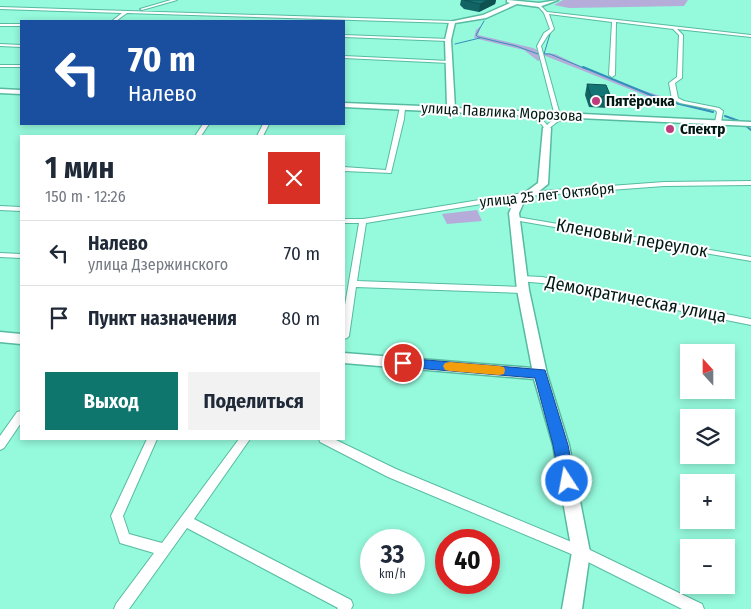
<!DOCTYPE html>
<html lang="ru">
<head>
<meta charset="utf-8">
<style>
  :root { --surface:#fff; --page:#f2f2f3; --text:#1f2937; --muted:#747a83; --line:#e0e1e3; --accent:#0f766e }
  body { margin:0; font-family:"Fira Sans Condensed",sans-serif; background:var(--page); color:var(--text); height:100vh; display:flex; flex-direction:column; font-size:19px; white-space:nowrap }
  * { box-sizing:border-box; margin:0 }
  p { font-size:16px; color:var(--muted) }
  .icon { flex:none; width:28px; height:28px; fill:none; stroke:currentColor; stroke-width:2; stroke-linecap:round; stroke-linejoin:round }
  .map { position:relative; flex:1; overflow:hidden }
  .panel { position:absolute; left:20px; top:135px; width:325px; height:305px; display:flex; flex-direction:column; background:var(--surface); border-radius:0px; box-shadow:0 2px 8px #0003 }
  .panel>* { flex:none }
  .top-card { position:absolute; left:20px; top:20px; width:325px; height:105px; border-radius:0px; box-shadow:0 2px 8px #0003; background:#1a4fa0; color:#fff; overflow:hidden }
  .needle { width:32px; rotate:339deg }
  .controls { position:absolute; left:680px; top:344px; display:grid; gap:10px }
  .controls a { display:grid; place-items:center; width:55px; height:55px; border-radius:0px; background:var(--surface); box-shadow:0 2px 8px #0003; font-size:25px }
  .speed { position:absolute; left:360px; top:529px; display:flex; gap:10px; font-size:25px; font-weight:700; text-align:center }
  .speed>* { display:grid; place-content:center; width:65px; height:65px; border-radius:50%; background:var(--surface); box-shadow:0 2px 8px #0003; line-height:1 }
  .speed small { font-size:12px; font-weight:400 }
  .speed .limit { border:8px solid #d22; background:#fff; color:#111 }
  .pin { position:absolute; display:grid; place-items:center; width:42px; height:42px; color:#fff; margin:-21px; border:2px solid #fff; border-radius:50%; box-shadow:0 1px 5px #0007 }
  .me { position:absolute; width:55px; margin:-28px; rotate:349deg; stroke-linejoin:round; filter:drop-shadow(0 0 4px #0008) }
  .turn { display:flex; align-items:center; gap:18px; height:105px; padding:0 25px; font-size:22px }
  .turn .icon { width:65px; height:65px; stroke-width:2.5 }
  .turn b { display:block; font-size:35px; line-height:42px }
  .round { display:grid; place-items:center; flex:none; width:52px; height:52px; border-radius:0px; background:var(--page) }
  .head { display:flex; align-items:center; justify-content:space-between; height:85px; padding:0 25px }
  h1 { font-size:30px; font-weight:700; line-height:38px }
  .action { display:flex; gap:10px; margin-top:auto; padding:10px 25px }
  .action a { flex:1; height:58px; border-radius:0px; background:var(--accent); color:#fff; font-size:20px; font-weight:700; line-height:58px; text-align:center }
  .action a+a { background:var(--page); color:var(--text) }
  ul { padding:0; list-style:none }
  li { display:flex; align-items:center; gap:15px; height:65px; padding:0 25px; border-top:1px solid var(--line) }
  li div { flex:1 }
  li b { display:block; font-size:19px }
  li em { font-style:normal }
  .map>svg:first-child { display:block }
  .green { fill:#b5acda }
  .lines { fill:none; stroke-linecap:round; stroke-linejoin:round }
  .stream-far1 { stroke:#328fbc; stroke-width:1 }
  .stream { stroke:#328fbc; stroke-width:2 }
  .street-casing { stroke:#56bba1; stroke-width:2 }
  .secondary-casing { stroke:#56bba1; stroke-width:3 }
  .street { fill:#fff; fill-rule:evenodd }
  .secondary { fill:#fff; fill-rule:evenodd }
  .wall { fill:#116463 }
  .shaded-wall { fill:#0e5150 }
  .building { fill:#147473; stroke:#0e5150 }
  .route { fill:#1a73e8; stroke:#114b97 }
  .slow { fill:#f59e0b }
  .poi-dot { fill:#c03b7d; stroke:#fff; stroke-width:2 }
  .labels { text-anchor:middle; stroke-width:4; stroke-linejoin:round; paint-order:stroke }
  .far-poi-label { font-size:15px; font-weight:bold; fill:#001a13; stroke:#fff; text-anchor:start }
  .far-street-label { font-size:15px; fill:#001a13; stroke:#fff }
  .street-label { font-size:18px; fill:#001a13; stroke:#fff }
</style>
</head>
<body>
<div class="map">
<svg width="751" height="609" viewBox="0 0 751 609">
  <rect width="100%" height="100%" fill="#95f9dc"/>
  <!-- green -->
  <path class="green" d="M563 0H688L684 6 569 8 554 5Z
    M481 26 478 35 533 48 537 50 540 60 538 61 524 50 474 38 476 30Z
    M544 53 555 54C604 78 653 96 706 108L712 112 657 100 543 55Z
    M477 210 482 221 447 224 442 214Z"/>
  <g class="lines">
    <!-- stream-far1 -->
    <path class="stream-far1" d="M484 21 476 35 478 37 516 46 538 54
      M455 44 480 38
      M543 54H550L586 69
      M544 54 550 34"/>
    <!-- stream -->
    <path class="stream" d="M583 67 663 100 713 112
      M725 116 739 121
      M745 125 751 130"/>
    <defs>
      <path id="street" d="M171 0H177L142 10 140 9Z
        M539 4 547 12 751 35V37L677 29 683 35 682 78 675 83 678 98 684 101 719 108 723 111 721 122 718 124 715 122 717 112 715 110 680 103 672 99 669 83 677 77 679 35 673 29 616 22 615 75 612 77 609 75 612 22 549 14 554 29 548 35 541 46 560 115 555 116 537 46 544 33 550 29 544 13 537 5Z
        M0 7 452 21 454 22 452 23 127 13 116 21H112L122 13 0 9Z
        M0 24H21V26H0Z
        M344 35 448 39 450 40 448 41 344 37Z
        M0 44 21 45V47L0 46Z
        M344 56 449 61 451 62 449 63 344 58Z
        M0 65H21V67H0Z
        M400 107 405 108 404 119 391 173 344 171V167L386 170Z
        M525 113C534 113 542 118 547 125 553 119 565 112 572 115L557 122 547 130 545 129 539 121 525 115Z
        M203 124H209L201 136H195Z
        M263 124H269L263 136H257Z
        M751 181V185L664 186 529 196 366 223 357 281 523 287 527 290 523 293 356 287 349 336 347 338 344 339V311L359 223H344V219H363L529 192 664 182Z
        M0 206 21 207V211L0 210Z
        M511 216 751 257V261L514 220 510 218Z
        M0 253 21 254V258L0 257Z
        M521 276 542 277 751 319V325L542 283 518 281 517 279 518 277Z
        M21 411V423L4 448 0 450V436L17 412Z
        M147 439H157L123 516 129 534 162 543 239 439H250L194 519 351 600 353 605 351 609H337L338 608 187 528 129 609H114L116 604 154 553 120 543 111 516Z
        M319 439H334L396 469 586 548 702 604 704 609H682L576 556 388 477 320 442Z"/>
      <path id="secondary" d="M507 0 539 3 558 0 539 7 517 4 486 18 455 23 451 40 455 108 751 122V126L344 107V103L447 107 445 40 449 22 483 15 510 3 507 2Z
        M0 89 21 90V94L0 93Z
        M547 125 551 128 548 184 523 204 519 213 529 290 547 374 569 445 590 552 582 609H562L572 552 553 445 534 379 344 363V353L532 368 517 290 509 213 515 200 538 183 543 128Z
        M0 332 21 334V344L0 342Z"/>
    </defs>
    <!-- street casing -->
    <use href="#street" class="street-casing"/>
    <!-- secondary casing -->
    <use href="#secondary" class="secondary-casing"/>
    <!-- street -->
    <use href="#street" class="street"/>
    <!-- secondary -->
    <use href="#secondary" class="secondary"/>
  </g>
  <!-- wall -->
  <path class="wall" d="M461 0H496L495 4 479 12 464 9 460 5Z
    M587 84 611 97 608 108 589 107 585 95Z"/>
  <!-- shaded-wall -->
  <path class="shaded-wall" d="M488 0H496L495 4 479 12 480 4Z"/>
  <!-- building -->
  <path class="building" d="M464 0H488L480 4Z
    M587 84 606 85 611 97 591 96Z"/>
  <!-- route -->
  <path class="route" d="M403 358 545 370 568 445 575 481 573 485 567 487 562 485 560 481 553 445 535 378 403 367 398 366 396 363 398 359Z"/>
  <!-- slow -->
  <path class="slow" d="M450 362 499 366 504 367 505 370 504 374 499 375 450 371 445 370 443 366 445 363Z"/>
  <!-- markers -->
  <g class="poi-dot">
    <circle cx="596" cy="101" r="5"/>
    <circle cx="670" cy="129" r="5"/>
  </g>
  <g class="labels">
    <!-- far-poi labels -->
    <g class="far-poi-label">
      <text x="606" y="106">Пятёрочка</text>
      <text x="680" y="134">Спектр</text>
    </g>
    <!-- far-street labels -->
    <g class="far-street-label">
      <text transform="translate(502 112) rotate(3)" y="5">улица Павлика Морозова</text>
      <text transform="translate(547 195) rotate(-6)" y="5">улица 25 лет Октября</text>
    </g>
    <!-- street labels -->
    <g class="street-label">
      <text transform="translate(632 238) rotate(10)" y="6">Кленовый переулок</text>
      <text transform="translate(636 299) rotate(11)" y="6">Демократическая улица</text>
    </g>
  </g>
</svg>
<div class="controls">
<a><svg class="needle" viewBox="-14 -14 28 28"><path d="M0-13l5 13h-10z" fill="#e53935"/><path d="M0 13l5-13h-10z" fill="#747a83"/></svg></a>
<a><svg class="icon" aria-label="layers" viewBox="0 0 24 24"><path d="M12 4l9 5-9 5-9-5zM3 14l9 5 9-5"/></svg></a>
<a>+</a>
<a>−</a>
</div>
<div class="speed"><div>33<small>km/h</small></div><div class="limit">40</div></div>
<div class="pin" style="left:403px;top:363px;background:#d93025"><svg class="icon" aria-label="arrive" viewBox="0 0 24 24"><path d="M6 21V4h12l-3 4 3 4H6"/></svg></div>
<svg class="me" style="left:567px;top:481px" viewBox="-20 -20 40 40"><circle r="17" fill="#1a73e8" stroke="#fff" stroke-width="3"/><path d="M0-11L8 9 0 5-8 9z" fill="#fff"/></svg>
<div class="top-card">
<div class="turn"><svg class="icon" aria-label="left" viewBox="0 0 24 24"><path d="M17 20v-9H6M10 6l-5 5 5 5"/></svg><div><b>70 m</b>Налево</div></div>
</div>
<section class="panel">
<div class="head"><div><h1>1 мин</h1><p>150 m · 12:26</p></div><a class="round" style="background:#d93025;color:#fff"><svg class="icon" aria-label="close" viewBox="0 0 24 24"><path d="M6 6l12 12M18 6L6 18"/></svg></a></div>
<ul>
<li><svg class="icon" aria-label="left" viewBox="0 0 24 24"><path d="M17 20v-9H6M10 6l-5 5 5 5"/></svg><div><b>Налево</b><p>улица Дзержинского</p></div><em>70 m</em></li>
<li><svg class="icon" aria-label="arrive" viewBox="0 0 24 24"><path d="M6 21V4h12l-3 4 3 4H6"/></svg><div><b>Пункт назначения</b></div><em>80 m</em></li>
</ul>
<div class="action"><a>Выход</a><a>Поделиться</a></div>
</section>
</div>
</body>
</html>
